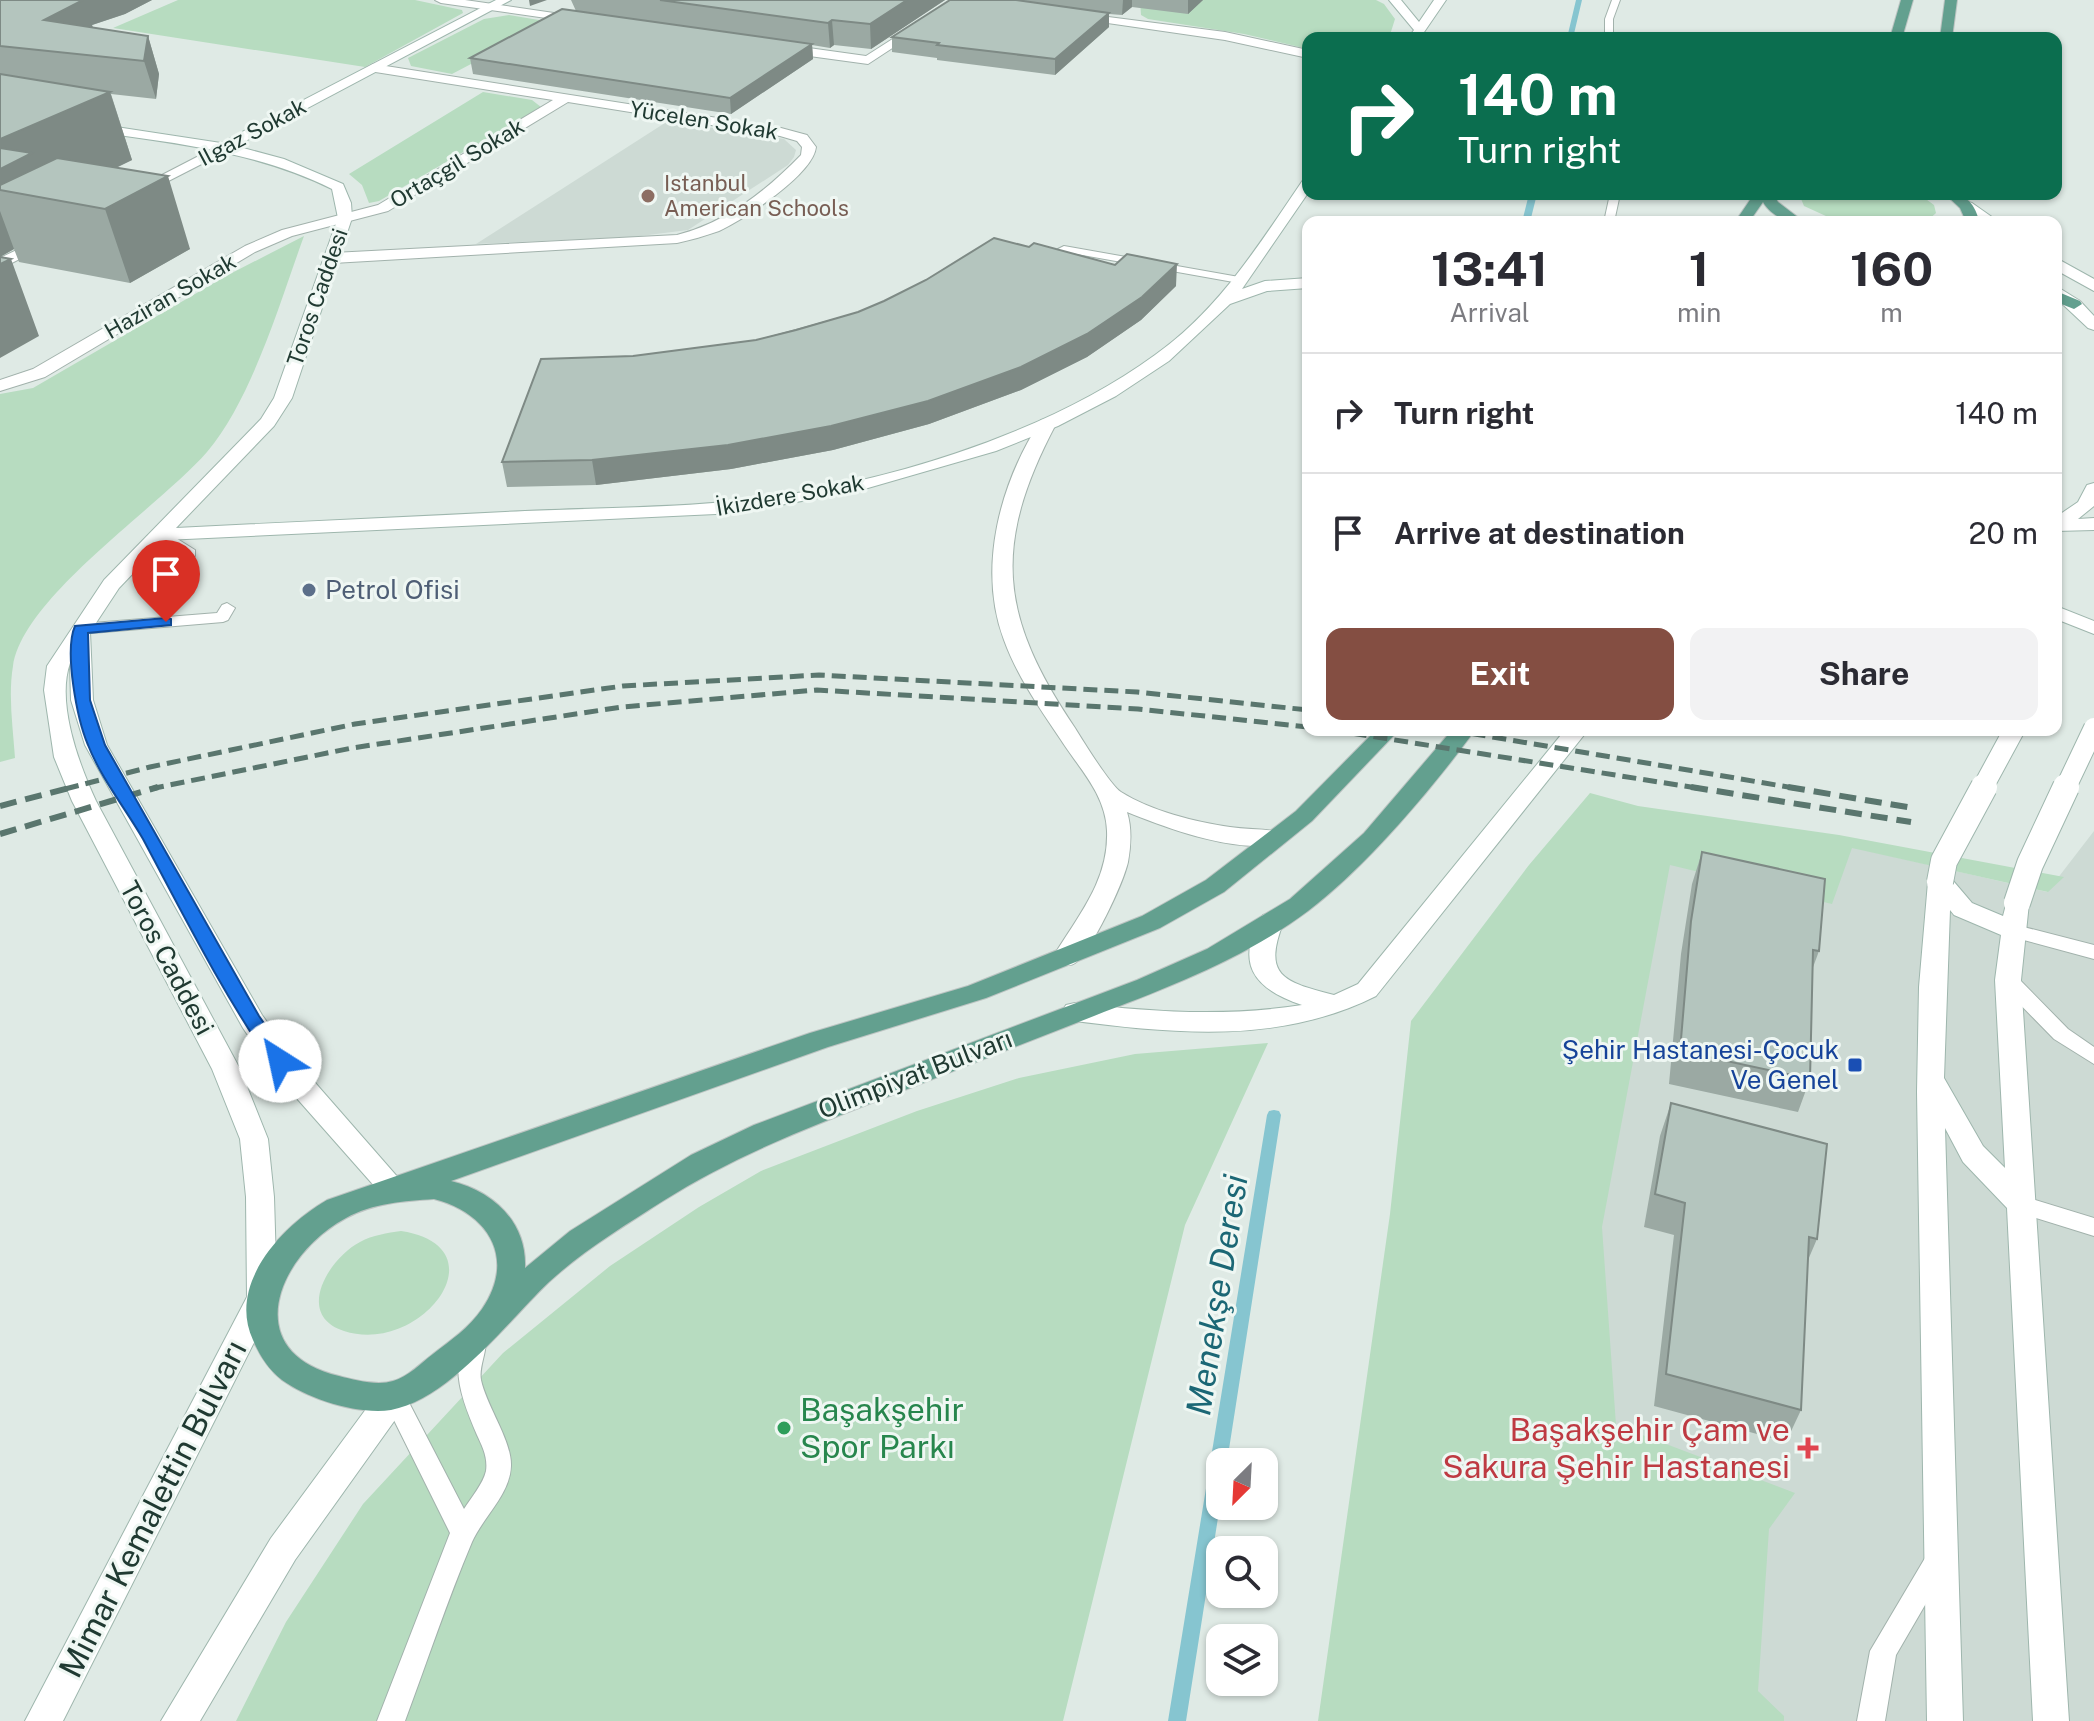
<!DOCTYPE html>
<html lang="en">
<head>
<meta charset="utf-8">
<style>
  :root { --surface:#fff; --page:#f2f2f3; --text:#2b2b33; --muted:#7c7c81; --line:#e1e1e2; --accent:#844e42 }
  body { margin:0; font-family:"Public Sans",sans-serif; background:var(--page); color:var(--text); height:100vh; display:flex; flex-direction:column; font-size:30px; white-space:nowrap }
  * { box-sizing:border-box; margin:0 }
  p { font-size:26px; color:var(--muted) }
  .icon { flex:none; width:44px; height:44px; fill:none; stroke:currentColor; stroke-width:2; stroke-linecap:round; stroke-linejoin:round }
  .map { position:relative; flex:1; overflow:hidden }
  .side { position:absolute; left:1302px; top:216px; width:760px; height:520px; display:flex; flex-direction:column; background:var(--surface); border-radius:16px; box-shadow:0 2px 6px #0004 }
  .side>* { flex:none }
  .guide { position:absolute; left:1302px; top:32px; width:760px; height:168px; border-radius:16px; box-shadow:0 2px 6px #0004; background:#0b6e4f; color:#fff; overflow:hidden }
  .needle { width:52px; rotate:204deg }
  .tools { position:absolute; left:1206px; top:1448px; display:grid; gap:16px }
  .tools a { display:grid; place-items:center; width:72px; height:72px; border-radius:16px; background:var(--surface); box-shadow:0 2px 6px #0004; font-size:40px }
  .pin { position:absolute; display:grid; place-items:center; width:68px; height:68px; color:#fff; margin:-82px -34px; border-radius:50% 50% 50% 0; rotate:-45deg; box-shadow:0 0 8px #0007 }
  .pin .icon { rotate:45deg }
  .me { position:absolute; width:88px; margin:-44px; rotate:325deg; stroke-linejoin:round; filter:drop-shadow(0 0 6px #0008) }
  .turn { display:flex; align-items:center; gap:28px; height:168px; padding:0 24px; font-size:36px }
  .turn .icon { width:104px; height:104px; stroke-width:2.5 }
  .turn b { display:block; font-size:56px; line-height:68px }
  .eta { display:flex; justify-content:space-evenly; align-items:center; height:136px; text-align:center }
  .eta b { font-size:48px; font-weight:700; line-height:56px }
  .cta { display:flex; gap:16px; margin-top:auto; padding:16px 24px }
  .cta a { flex:1; height:92px; border-radius:16px; background:var(--accent); color:#fff; font-size:32px; font-weight:700; line-height:92px; text-align:center }
  .cta a+a { background:var(--page); color:var(--text) }
  ul { padding:0; list-style:none }
  li { display:flex; align-items:center; gap:24px; height:120px; padding:0 24px; border-top:2px solid var(--line) }
  li div { flex:1 }
  li b { display:block; font-size:30px }
  li em { font-style:normal }
  .map>svg:first-child { display:block }
  .built { fill:#cddad4 }
  .green { fill:#b7dcc0 }
  .lines { fill:none; stroke-linecap:round; stroke-linejoin:round }
  .stream { fill:#86c5d0; fill-rule:evenodd }
  .lane-casing { stroke:#a2b2ac; stroke-width:2 }
  .street-casing { stroke:#a2b2ac; stroke-width:2 }
  .secondary-casing { stroke:#9eb6ad; stroke-width:2 }
  .primary-casing { stroke:#bcc4c2; stroke-width:2 }
  .lane { fill:#fff; fill-rule:evenodd }
  .street { fill:#fff; fill-rule:evenodd }
  .secondary { fill:#fff; fill-rule:evenodd }
  .primary { fill:#63a08f; fill-rule:evenodd }
  .rail-far1 { stroke:#5a766e; stroke-width:5; stroke-dasharray:14 7; stroke-linecap:butt }
  .rail { stroke:#5a766e; stroke-width:6; stroke-dasharray:17 9; stroke-linecap:butt }
  .secondary-bridge-far1-casing { stroke:#9eb6ad; stroke-width:22; stroke-linecap:butt }
  .secondary-bridge-casing { stroke:#9eb6ad; stroke-width:28; stroke-linecap:butt }
  .secondary-bridge-far1 { stroke:#fff; stroke-width:20 }
  .secondary-bridge { stroke:#fff; stroke-width:26 }
  .wall { fill:#9ba9a3 }
  .shaded-wall { fill:#7e8a85 }
  .building { fill:#b4c5be; stroke:#7e8a85; stroke-width:2 }
  .route { fill:#1a73e8; stroke:#114b97; stroke-width:2 }
  .education-dot { fill:#8d6e63; stroke:#eff7f3; stroke-width:3 }
  .service-dot { fill:#5c6f8a; stroke:#eff7f3; stroke-width:3 }
  .transit-dot { fill:#1a4fb4; stroke:#eff7f3; stroke-width:3 }
  .leisure-dot { fill:#2e9e5b; stroke:#eff7f3; stroke-width:3 }
  .health-dot { fill:#e0444e; stroke:#eff7f3; stroke-width:3 }
  .labels { text-anchor:middle; stroke-width:6; stroke-linejoin:round; paint-order:stroke }
  .far-street-label { font-size:22px; fill:#203a32; stroke:#eff7f3 }
  .far-education-label { font-size:22px; fill:#785e54; stroke:#eff7f3; text-anchor:start }
  .service-label { font-size:26px; fill:#4e5e75; stroke:#eff7f3; text-anchor:start }
  .street-label { font-size:26px; fill:#203a32; stroke:#eff7f3 }
  .transit-label { font-size:26px; fill:#164399; stroke:#eff7f3; text-anchor:end }
  .near-leisure-label { font-size:32px; fill:#27864d; stroke:#eff7f3; text-anchor:start }
  .near-health-label { font-size:32px; fill:#be3a42; stroke:#eff7f3; text-anchor:end }
  .near-street-label { font-size:32px; fill:#203a32; stroke:#eff7f3 }
  .near-water-label { font-size:34px; font-style:italic; fill:#1b6775; stroke:#eff7f3 }
</style>
</head>
<body>
<div class="map">
<svg width="2094" height="1721" viewBox="0 0 2094 1721">
  <rect width="100%" height="100%" fill="#dfeae5"/>
  <!-- built -->
  <path class="built" d="M668 121 784 139 796 150 794 157 788 165 688 230 632 237 476 244Z
    M2094 831V1721H1520L1588 853 1851 847 2047 892Z"/>
  <!-- green -->
  <path class="green" d="M178 0H415L462 10 463 13 365 67 113 28Z
    M1140 0H1376L1384 4 1395 19 1389 38H1308V49L1244 34 1148 19 1141 15Z
    M509 15 551 22 452 74 411 66 408 58 484 19Z
    M483 92 532 100 541 107 379 201 369 203 362 185 349 174Z
    M1799 194H1919L1934 205 1936 213 1926 222H1839L1804 206Z
    M304 236C280 302 252 399 207 452 159 507 23 597 13 666 8 696 13 728 15 758L0 762V394L33 388 226 276Z
    M1590 793 1638 806 1839 835 2064 877 2048 892 1852 848 1832 904 1670 865 1602 1227 1616 1425 1795 1493 1769 1529 1758 1691 1784 1716V1721H1318L1390 1214 1411 1021 1529 865Z
    M1268 1043 1185 1225 1063 1721H236L286 1622 363 1504 503 1353 610 1266 699 1207 761 1171 917 1111 1019 1078 1135 1054Z
    M401 1231C504 1247 421 1356 344 1331 294 1315 329 1258 360 1242 373 1235 387 1233 401 1231Z"/>
  <g class="lines">
    <!-- stream -->
    <path class="stream" d="M1576 0H1582L1573 38H1567Z
      M1529 194H1537L1530 222H1522Z
      M1274 1110 1279 1111 1281 1115 1227 1462H1220V1505L1186 1721H1168L1267 1115 1269 1111Z"/>
    <defs>
      <path id="lane" d="M1612 0H1620L1613 19V38H1605V19Z
        M1610 194H1620L1614 222H1604Z
        M1064 246 1239 277 1245 280 1239 283 1060 251 1058 249Z
        M163 530 195 550V556H185L158 537 156 534Z
        M227 603 235 608 228 620 223 622 80 634 72 629 80 624 217 613 222 605Z
        M2012 924 2094 945V959L2005 935 2003 930Z
        M2008 973 2015 975 2068 1029 2094 1047V1064L2054 1039 2001 985 1998 980 2001 975Z
        M2022 1196 2094 1218V1236L2014 1211 2011 1205 2014 1199Z
        M475 1329 483 1332C491 1347 478 1364 481 1380 487 1407 512 1441 511 1466 510 1495 483 1517 472 1542 447 1601 427 1662 405 1721H377L450 1533 382 1396 386 1389 394 1386 402 1389 464 1509C471 1498 483 1484 486 1471 488 1457 482 1446 477 1435 462 1400 449 1368 467 1332Z
        M1937 1550 1946 1553 1950 1562 1896 1655 1885 1721H1857L1870 1651 1928 1553Z"/>
      <path id="street" d="M435 0H465L581 17 587 20 581 23 441 3Z
        M1077 13 1225 32 1308 50V58L1225 40 1073 18V14Z
        M916 24 926 26 868 64 780 52 774 48 780 44 866 56Z
        M373 64 781 128 807 135 816 147C813 175 744 219 719 231 705 236 691 240 677 243L333 263 325 258 333 253 677 235C727 222 766 191 801 155L802 147 797 141 780 136 568 102 388 211 292 236 255 252 45 377 0 391V380L33 369 245 246 282 230 378 205 553 100 369 71 367 68Z
        M222 144 227 145V151L145 193 140 194 133 190Z
        M44 237 49 238V244L0 269V258Z
        M1047 419 1056 424C992 545 999 616 1075 728 1083 741 1111 786 1121 792 1151 811 1195 822 1230 827 1248 830 1267 828 1284 833L1288 838 1284 843C1239 855 1169 829 1127 812 1132 828 1131 845 1128 862 1123 884 1092 950 1075 963 1070 967 1063 965 1057 963L1053 957C1077 917 1109 881 1107 831 1106 795 1079 768 1061 740 1040 709 1017 676 1004 640 977 568 1000 483 1041 420Z"/>
      <path id="secondary" d="M496 0H511L236 146 284 159 343 184 351 203 352 218 292 398 274 426 176 528C292 522 409 517 525 511 595 508 666 508 736 501 873 488 1044 436 1155 355 1219 310 1260 243 1303 180L1308 179V193L1242 289 1265 281 1308 278V288L1267 291 1230 304 1169 361 1116 396 1058 426 996 451 861 490 737 513 165 540 119 588 90 632 93 700 107 745 262 1015 290 1054 408 1189 404 1197 394 1200 384 1197 270 1068 243 1028 85 745 71 700 70 663C56 703 79 764 96 801L240 1069 268 1139 274 1197 277 1297 63 1721H25L247 1297 246 1197 240 1139 212 1069 72 801 54 757 44 690 47 666 104 580 261 419 274 398 338 218 332 189C255 151 174 143 90 131L83 127 90 123 221 143Z
        M1389 0H1401L1419 22 1434 0H1446L1420 38H1408L1414 30Z
        M1967 202 1972 203 1999 222H1982L1962 209 1960 206Z
        M2056 258 2094 279V291L2056 270Z
        M2056 286 2080 301 2094 316V330L2088 328 2056 298Z
        M2094 483V506L2078 519 2094 518V530L2056 531V517L2078 502 2087 485Z
        M2056 606 2094 621V634L2056 619Z
        M1565 730H1588L1376 996C1281 1044 1177 1034 1075 1021L1066 1019 1062 1012 1066 1005 1075 1003C1151 1012 1226 1017 1302 1005 1253 989 1234 962 1263 915L1272 913 1281 915 1284 921C1262 976 1283 982 1334 995L1358 984Z
        M1940 874 1949 876 1972 903 2003 916 2008 897 2017 895 2026 897 2029 903 2021 980 2069 1721H2033L2007 1208 1963 1162 1945 1128 1963 1721H1927L1917 1092 1919 987 1928 882 1931 876ZM1950 910 1954 915 2001 935 1995 980 2005 1168 1983 1146 1944 1078Z
        M394 1382 405 1386 410 1396 405 1406 295 1560 200 1721H161L271 1538 383 1386Z"/>
      <path id="primary" d="M1901 0H1913L1902 38H1890Z
        M1945 0H1957L1952 38H1940Z
        M1754 194H1773L1778 202 1804 222C1787 222 1772 217 1763 202L1749 222H1735Z
        M1945 194C1963 194 1972 199 1978 217L1976 222H1962L1964 217 1960 208Z
        M2056 291 2080 301 2082 304 2074 309 2056 302Z
        M1376 730H1399L1312 821 1224 892 1160 928 986 998 828 1047 451 1181C492 1191 527 1221 525 1268L570 1231 691 1155 754 1125 1137 980 1207 949 1290 899 1364 833 1452 730H1475C1433 788 1365 868 1308 911 1244 959 1167 988 1094 1016 1025 1043 956 1070 887 1097 809 1127 734 1156 663 1201 624 1226 584 1250 549 1282 508 1321 450 1399 391 1410 358 1415 308 1399 282 1380 268 1369 260 1356 253 1340 227 1284 282 1226 327 1200L810 1033 968 986 1142 916 1206 880 1296 811ZM434 1199C488 1213 517 1258 482 1309 469 1328 451 1340 433 1354 421 1363 408 1377 393 1381 377 1386 355 1380 339 1376 238 1352 277 1255 346 1218 373 1203 404 1201 434 1199Z"/>
    </defs>
    <!-- lane casing -->
    <use href="#lane" class="lane-casing"/>
    <!-- street casing -->
    <use href="#street" class="street-casing"/>
    <!-- secondary casing -->
    <use href="#secondary" class="secondary-casing"/>
    <!-- primary casing -->
    <use href="#primary" class="primary-casing"/>
    <!-- lane -->
    <use href="#lane" class="lane"/>
    <!-- street -->
    <use href="#street" class="street"/>
    <!-- secondary -->
    <use href="#secondary" class="secondary"/>
    <!-- primary -->
    <use href="#primary" class="primary"/>
    <!-- rail-far1 -->
    <path class="rail-far1" d="M1332 730 1703 789
      M1451 730 1800 789
      M65 789 150 767 355 724 623 686 819 675 1137 692 1308 710
      M150 789 352 748 622 707 817 690 1138 709 1308 727"/>
    <!-- rail -->
    <path class="rail" d="M1691 787 1911 822
      M1788 787 1913 808
      M0 806 73 787
      M0 834 158 787"/>
    <defs>
      <path id="secondary-bridge-far1" d="M1982 789 2014 730
        M2065 789 2094 728"/>
      <path id="secondary-bridge" d="M1940 882 1944 861 1984 787
        M2017 903 2030 864 2066 787"/>
    </defs>
    <!-- secondary-bridge-far1 casing -->
    <use href="#secondary-bridge-far1" class="secondary-bridge-far1-casing"/>
    <!-- secondary-bridge casing -->
    <use href="#secondary-bridge" class="secondary-bridge-casing"/>
    <!-- secondary-bridge-far1 -->
    <use href="#secondary-bridge-far1" class="secondary-bridge-far1"/>
    <!-- secondary-bridge -->
    <use href="#secondary-bridge" class="secondary-bridge"/>
  </g>
  <!-- wall -->
  <path class="wall" d="M0 0H152L125 14 92 25 93 28 148 36 159 74 156 99 111 94 132 160 116 168 190 249 130 283 19 262 14 249 0 257Z
    M571 0H945L871 49 834 45 830 48 812 45 813 59 731 114 473 74 470 58 576 11Z
    M950 0H1203L1188 14 1132 7 1122 15 1109 14V27L1055 75 937 60V58L892 52V37Z
    M1176 286 1141 320 1087 357 1021 390 929 424 833 450 731 469 596 485 507 487 502 462 633 356 756 340 858 312Z
    M1702 852 1819 951 1812 970 1810 1079 1798 1112 1669 1084 1681 954 1692 884Z
    M1671 1103 1817 1239 1808 1260 1801 1410 1786 1442 1654 1406 1674 1235 1644 1227 1660 1136Z"/>
  <!-- shaded-wall -->
  <path class="shaded-wall" d="M67 0H152L125 14 92 25 95 35 44 20Z
    M529 0H547L530 6Z
    M907 0H945L871 49 870 24Z
    M1123 0H1132V7L1122 15Z
    M1188 0H1203L1188 14Z
    M1109 13V27L1055 75V59Z
    M832 20 834 45 830 48 828 23Z
    M148 36 159 74 156 99 144 61Z
    M812 44 813 59 731 114 730 98Z
    M110 92 132 160 50 199 0 190V139Z
    M168 176 190 249 130 283 105 209Z
    M0 211 14 249 0 257Z
    M11 259 39 336 0 358V264Z
    M1177 264 1176 286 1141 320 1087 357 1021 390 929 424 833 450 731 469 596 485 592 460Z"/>
  <!-- building -->
  <path class="building" d="M0 0H83L44 20 148 36 144 61 0 46Z
    M660 0H907L870 24 832 20 828 23Z
    M950 0H1016L1109 13 1055 59 937 45 939 43 892 37Z
    M562 9 812 44 730 98 470 58Z
    M0 74 110 92 0 139Z
    M0 148 32 153 0 169Z
    M57 158 168 176 105 209 0 190V185Z
    M994 238 1029 247 1034 243 1115 265 1127 254 1177 264 1142 297 1087 334 1021 367 928 401 831 426 728 445 592 460 502 462 541 359 633 356 756 340 796 330 858 312 884 301 926 280Z
    M0 257 11 259 0 264Z
    M1702 852 1825 879 1819 951 1813 950 1810 1079 1680 1051 1691 921Z
    M1671 1103 1827 1144 1817 1239 1809 1237 1801 1410 1666 1374 1685 1203 1655 1194Z"/>
  <!-- route -->
  <path class="route" d="M166 618 171 619V625L88 633 90 700 105 745 259 1016 290 1061 287 1066H273C223 994 184 916 143 839 125 808 101 778 88 745 77 719 64 651 75 626Z"/>
  <!-- markers -->
  <circle class="education-dot" cx="648" cy="196" r="8"/>
  <circle class="service-dot" cx="309" cy="590" r="8"/>
  <rect class="transit-dot" x="1847" y="1057" width="16" height="16" rx="4"/>
  <circle class="leisure-dot" cx="784" cy="1428" r="8"/>
  <path class="health-dot" d="M1804 1436h8v8h8v8h-8v8h-8v-8h-8v-8h8z"/>
  <g class="labels">
    <!-- far-street labels -->
    <g class="far-street-label">
      <text transform="translate(704 120) rotate(9)" y="8">Yücelen Sokak</text>
      <text transform="translate(252 132) rotate(-28)" y="8">Ilgaz Sokak</text>
      <text transform="translate(457 163) rotate(-31)" y="8">Ortaçgil Sokak</text>
      <text transform="translate(170 296) rotate(-30)" y="8">Haziran Sokak</text>
      <text transform="translate(317 297) rotate(-71)" y="8">Toros Caddesi</text>
      <text transform="translate(790 495) rotate(-10)" y="8">İkizdere Sokak</text>
    </g>
    <!-- far-education labels -->
    <g class="far-education-label">
      <text x="664" y="191">Istanbul<tspan x="664" dy="25">American Schools</tspan></text>
    </g>
    <!-- service labels -->
    <g class="service-label">
      <text x="325" y="599">Petrol Ofisi</text>
    </g>
    <!-- street labels -->
    <g class="street-label">
      <text transform="translate(167 958) rotate(62)" y="9">Toros Caddesi</text>
      <text transform="translate(915 1074) rotate(-21)" y="9">Olimpiyat Bulvarı</text>
    </g>
    <!-- transit labels -->
    <g class="transit-label">
      <text x="1839" y="1059">Şehir Hastanesi-Çocuk<tspan x="1839" dy="30">Ve Genel</tspan></text>
    </g>
    <!-- near-leisure labels -->
    <g class="near-leisure-label">
      <text x="800" y="1421">Başakşehir<tspan x="800" dy="37">Spor Parkı</tspan></text>
    </g>
    <!-- near-health labels -->
    <g class="near-health-label">
      <text x="1790" y="1441">Başakşehir Çam ve<tspan x="1790" dy="37">Sakura Şehir Hastanesi</tspan></text>
    </g>
    <!-- near-street labels -->
    <g class="near-street-label">
      <text transform="translate(153 1509) rotate(-63)" y="11">Mimar Kemalettin Bulvarı</text>
    </g>
    <!-- near-water labels -->
    <g class="near-water-label">
      <text transform="translate(1217 1295) rotate(-81)" y="12">Menekşe Deresi</text>
    </g>
  </g>
</svg>
<div class="tools">
<a><svg class="needle" viewBox="-14 -14 28 28"><path d="M0-13l5 13h-10z" fill="#e53935"/><path d="M0 13l5-13h-10z" fill="#7c7c81"/></svg></a>
<a><svg class="icon" aria-label="search" viewBox="0 0 24 24"><circle cx="10" cy="10" r="6"/><path d="M15 15l6 6"/></svg></a>
<a><svg class="icon" aria-label="layers" viewBox="0 0 24 24"><path d="M12 4l9 5-9 5-9-5zM3 14l9 5 9-5"/></svg></a>
</div>
<div class="pin" style="left:166px;top:622px;background:#d93025"><svg class="icon" aria-label="arrive" viewBox="0 0 24 24"><path d="M6 21V4h12l-3 4 3 4H6"/></svg></div>
<svg class="me" style="left:280px;top:1061px" viewBox="-20 -20 40 40"><circle r="19" fill="#fff"/><path d="M0-13L10 11 0 6-10 11z" fill="#1a73e8"/></svg>
<div class="guide">
<div class="turn"><svg class="icon" aria-label="right" viewBox="0 0 24 24"><path d="M7 20v-9h11M14 6l5 5-5 5"/></svg><div><b>140 m</b>Turn right</div></div>
</div>
<section class="side">
<div class="eta">
<div><b>13:41</b><p>Arrival</p></div>
<div><b>1</b><p>min</p></div>
<div><b>160</b><p>m</p></div>
</div>
<ul>
<li><svg class="icon" aria-label="right" viewBox="0 0 24 24"><path d="M7 20v-9h11M14 6l5 5-5 5"/></svg><div><b>Turn right</b></div><em>140 m</em></li>
<li><svg class="icon" aria-label="arrive" viewBox="0 0 24 24"><path d="M6 21V4h12l-3 4 3 4H6"/></svg><div><b>Arrive at destination</b></div><em>20 m</em></li>
</ul>
<div class="cta"><a>Exit</a><a>Share</a></div>
</section>
</div>
</body>
</html>
